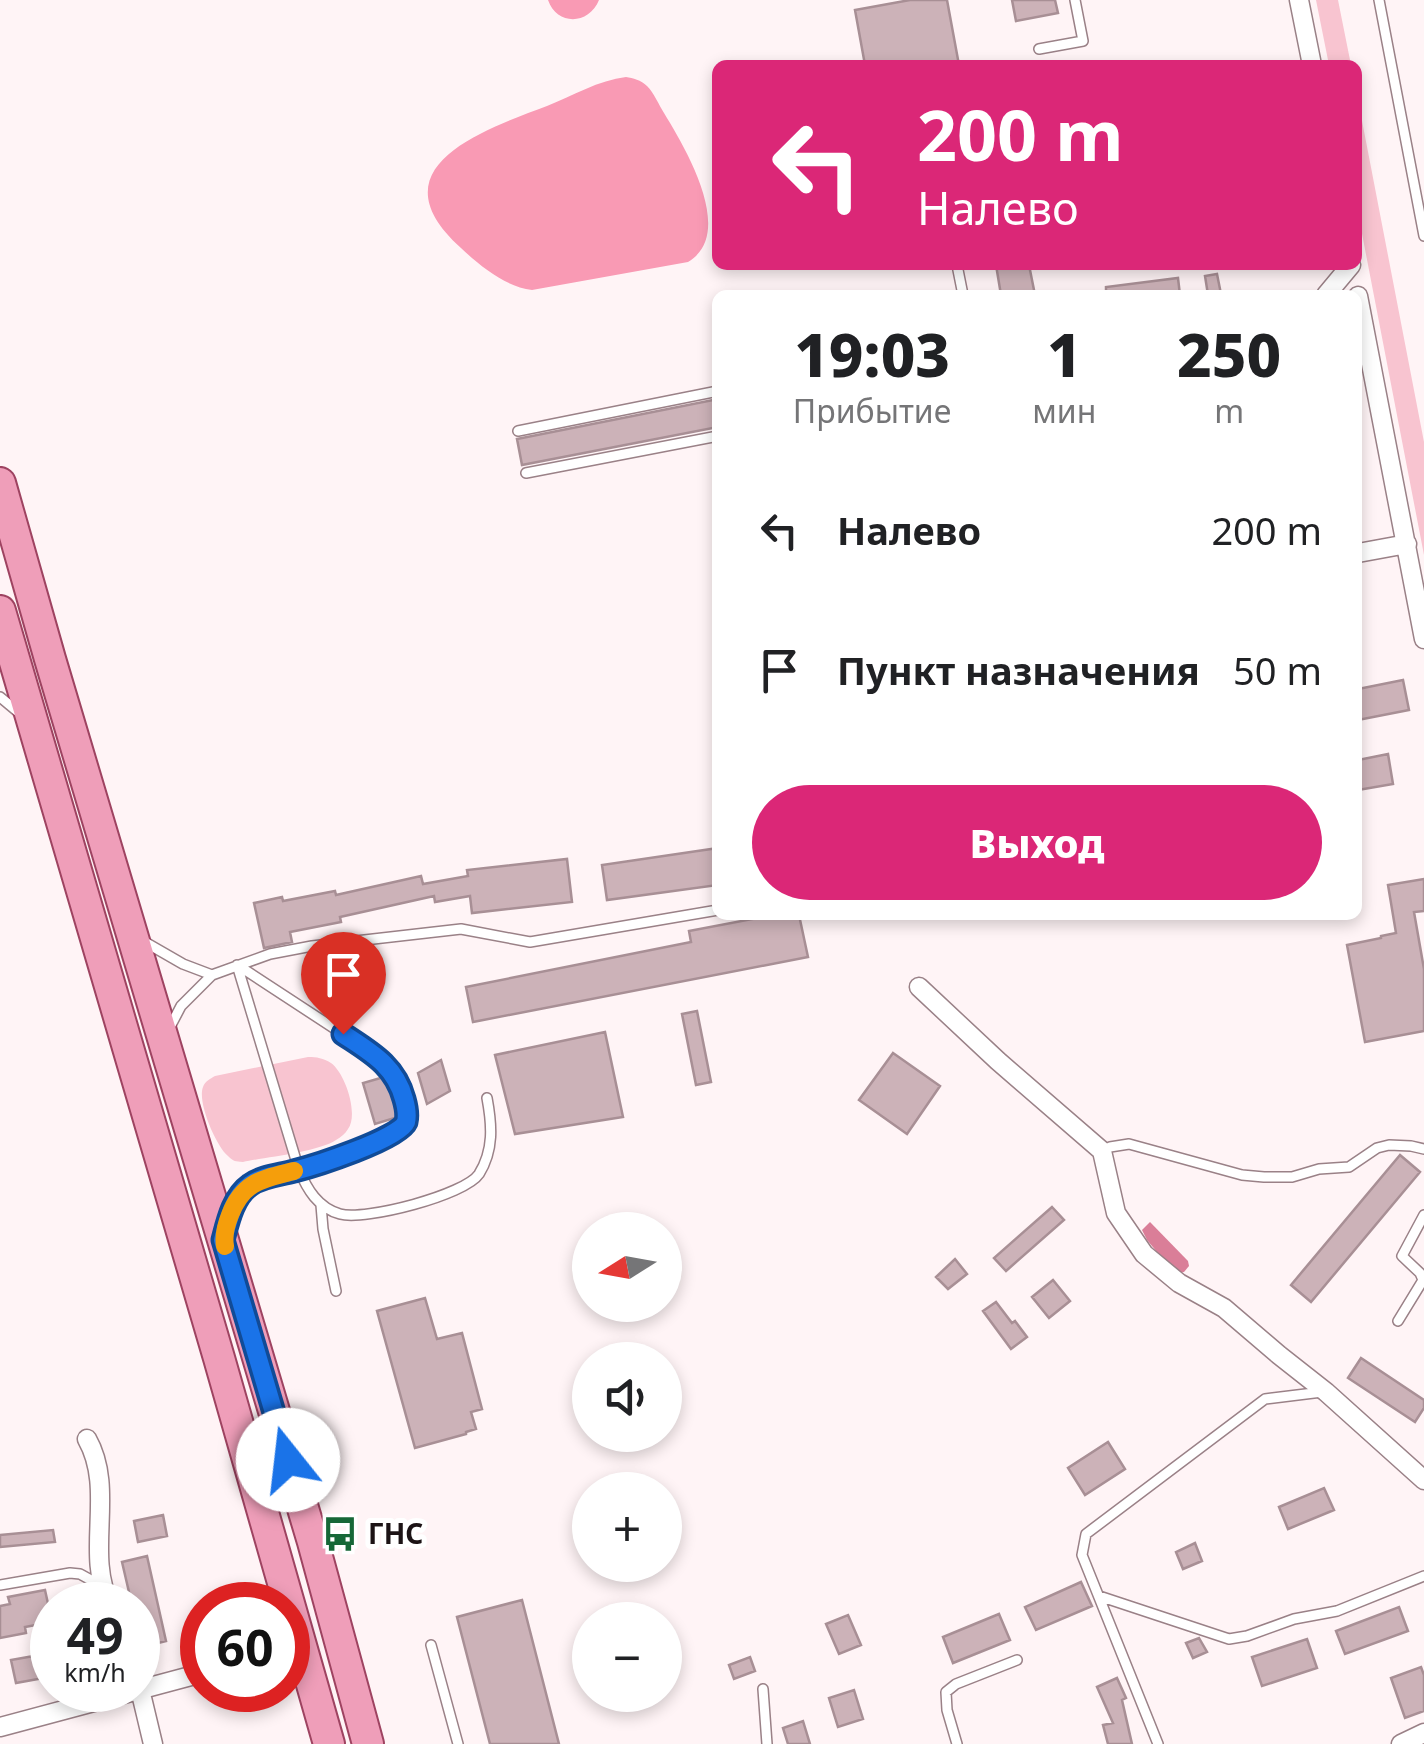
<!DOCTYPE html>
<html lang="ru">
<head>
<meta charset="utf-8">
<style>
  :root { --surface:#fff; --page:#f2f2f2; --text:#202124; --muted:#757577; --accent:#db2777 }
  body { margin:0; font-family:"Noto Sans",sans-serif; background:var(--page); color:var(--text); height:100vh; display:flex; flex-direction:column; font-size:38px; white-space:nowrap }
  * { box-sizing:border-box; margin:0 }
  p { font-size:32px; color:var(--muted) }
  .icon { flex:none; width:55px; height:55px; fill:none; stroke:currentColor; stroke-width:2; stroke-linecap:round; stroke-linejoin:round }
  .map { position:relative; flex:1; overflow:hidden }
  .side { position:absolute; left:712px; top:290px; width:650px; height:630px; display:flex; flex-direction:column; background:var(--surface); border-radius:15px; box-shadow:0 5px 15px #0003 }
  .side>* { flex:none }
  .hud { position:absolute; left:712px; top:60px; width:650px; height:210px; border-radius:15px; box-shadow:0 5px 15px #0003; background:#db2777; color:#fff; overflow:hidden }
  .needle { width:65px; rotate:259deg }
  .fabs { position:absolute; left:572px; top:1212px; display:grid; gap:20px }
  .fabs a { display:grid; place-items:center; width:110px; height:110px; border-radius:50%; background:var(--surface); box-shadow:0 5px 15px #0003; font-size:50px }
  .speed { position:absolute; left:30px; top:1582px; display:flex; gap:20px; font-size:50px; font-weight:700; text-align:center }
  .speed>* { display:grid; place-content:center; width:130px; height:130px; border-radius:50%; background:var(--surface); box-shadow:0 5px 15px #0003; line-height:1 }
  .speed small { font-size:25px; font-weight:400 }
  .speed .limit { border:15px solid #d22; background:#fff; color:#111 }
  .pin { position:absolute; display:grid; place-items:center; width:85px; height:85px; color:#fff; margin:-102px -42px; border-radius:50% 50% 50% 0; rotate:-45deg; box-shadow:0 0 10px #0007 }
  .pin .icon { rotate:45deg }
  .me { position:absolute; width:110px; margin:-55px; rotate:344deg; stroke-linejoin:round; filter:drop-shadow(0 0 8px #0008) }
  .turn { display:flex; align-items:center; gap:35px; height:210px; padding:0 40px; font-size:45px }
  .turn .icon { width:130px; height:130px; stroke-width:2.5 }
  .turn b { display:block; font-size:70px; line-height:85px }
  .eta { display:flex; justify-content:space-evenly; align-items:center; height:170px; text-align:center }
  .eta b { font-size:60px; font-weight:800; line-height:70px }
  .action { display:flex; gap:20px; margin-top:auto; padding:20px 40px }
  .action a { flex:1; height:115px; border-radius:60px; background:var(--accent); color:#fff; font-size:40px; font-weight:800; line-height:115px; text-align:center }
  ul { padding:0; list-style:none }
  li { display:flex; align-items:center; gap:30px; height:140px; padding:0 40px }
  li div { flex:1 }
  li b { display:block; font-size:38px }
  li em { font-style:normal }
  .map>svg:first-child { display:block }
  .green { fill:#f8c4d0 }
  .forest { fill:#f99ab4 }
  .water { fill:#da7e98 }
  .building { fill:#ccb2b8; stroke:#a88f95; stroke-width:2.5 }
  .lines { fill:none; stroke-linecap:round; stroke-linejoin:round }
  .lane-casing { stroke:#9a8187; stroke-width:12 }
  .street-casing { stroke:#9a8187; stroke-width:21 }
  .primary-casing { stroke:#9e4361; stroke-width:34 }
  .lane { stroke:#fff; stroke-width:9 }
  .street { stroke:#fff; stroke-width:18 }
  .primary { stroke:#ef9eb9; stroke-width:30 }
  .route-casing { stroke:#114b97; stroke-width:25 }
  .route { stroke:#1a73e8; stroke-width:18 }
  .slow { stroke:#f59e0b; stroke-width:18 }
  .labels { text-anchor:middle; stroke-width:10; stroke-linejoin:round; paint-order:stroke }
  .poi-label { font-size:28px; font-weight:bold; fill:#1c1315; stroke:#fff; text-anchor:start }
</style>
</head>
<body>
<div class="map">
<svg width="1424" height="1744" viewBox="0 0 1424 1744">
  <rect width="100%" height="100%" fill="#fff4f6"/>
  <!-- green -->
  <path class="green" d="M1316 0H1338L1351 65H1329Z
    M1358 100 1424 442V555L1358 213Z
    M308 1057C317 1057 323 1058 331 1063 345 1073 359 1114 348 1129 345 1134 341 1137 336 1140 318 1152 266 1157 243 1162 235 1161 234 1162 228 1156 216 1146 197 1102 203 1087 205 1081 210 1079 215 1076Z"/>
  <!-- forest -->
  <path class="forest" d="M548 0H599C589 25 557 26 548 0Z
    M626 77C633 78 641 80 647 86 654 93 659 105 664 113 684 146 737 233 688 262L532 290C506 287 480 266 461 248 372 168 483 130 547 106 572 96 599 80 626 77Z"/>
  <!-- water -->
  <path class="water" d="M1150 1222 1188 1261 1189 1266 1184 1272 1176 1273 1172 1270 1147 1240 1142 1230Z"/>
  <!-- building -->
  <path class="building" d="M910 0H947L959 65H865L855 10Z
    M1012 0H1055L1058 13 1016 21Z
    M996 265H1029L1035 295H1001Z
    M1217 274 1221 294 1208 295 1205 276Z
    M1178 278 1180 295H1106V287Z
    M718 399V427L522 465 517 439Z
    M1403 680 1409 710 1358 720V689Z
    M1388 754 1393 784 1358 790V760Z
    M718 848V885L607 900 602 865Z
    M567 859 572 902 472 913 470 896 435 902 434 896 340 917 341 922 290 932 292 942 264 948 254 903 282 897 283 901 335 891 336 895 421 876 423 884 468 876 467 870Z
    M1424 879V911L1414 912 1424 969V1031L1365 1042 1347 945 1381 938V936L1396 933 1388 885Z
    M773 915H799L808 957 473 1022 466 987 691 942 689 931Z
    M697 1011 711 1082 696 1085 682 1014Z
    M605 1032 623 1117 515 1134 495 1055Z
    M893 1053 940 1086 907 1134 859 1100Z
    M441 1060 450 1091 427 1104 418 1073Z
    M384 1077 392 1088 398 1117 375 1124 363 1083Z
    M1400 1155 1420 1172 1311 1302 1291 1285Z
    M1052 1207 1064 1220 1006 1271 994 1258Z
    M955 1259 967 1274 948 1289 936 1277Z
    M1053 1280 1070 1301 1049 1318 1032 1297Z
    M425 1298 437 1339 462 1333 482 1409 471 1412 476 1429 466 1432V1434L415 1448 377 1311Z
    M996 1302 1012 1323 1015 1321 1027 1337 1011 1349 983 1311Z
    M1361 1358 1424 1400V1408L1415 1422 1348 1378Z
    M1108 1442 1125 1469 1085 1495 1068 1468Z
    M1324 1488 1334 1510 1288 1529 1279 1507Z
    M163 1515 167 1536 138 1542 134 1521Z
    M53 1530 55 1542 0 1547V1535Z
    M1195 1543 1202 1561 1183 1569 1176 1552Z
    M147 1556 166 1641 142 1647 138 1627V1605H132L122 1562Z
    M1081 1582 1092 1606 1036 1630 1025 1607Z
    M45 1590 52 1622 25 1627 26 1633 0 1638V1606L10 1604 8 1597Z
    M522 1600 559 1744H490L457 1617Z
    M1399 1607 1408 1631 1345 1654 1336 1631Z
    M999 1614 1010 1640 953 1663 943 1637Z
    M848 1615 861 1645 839 1654 826 1624Z
    M1199 1638 1207 1652 1193 1658 1186 1643Z
    M1307 1639 1317 1668 1262 1686 1252 1657Z
    M45 1654 49 1677 16 1683 11 1660Z
    M750 1657 755 1671 734 1679 729 1665Z
    M1421 1667 1424 1675V1711L1405 1718 1391 1678Z
    M1117 1678 1126 1698 1122 1700 1132 1744H1108L1103 1725 1113 1723 1097 1687Z
    M854 1690 863 1719 838 1727 829 1698Z
    M803 1721 810 1744H788L783 1728Z"/>
  <g class="lines">
    <defs>
      <path id="lane" d="M1379 0 1424 236
        M1039 49 1083 41 1075 0
        M957 265 963 295
        M518 431 718 391
        M526 473 718 436
        M0 697 17 711
        M143 941 183 964 212 975
        M237 965 299 1170C307 1189 318 1208 340 1214 365 1221 465 1195 479 1174 494 1150 492 1125 487 1098
        M170 1027 181 1006 212 975 270 954 312 946 461 929 530 942 718 910
        M1102 1151 1110 1147 1129 1144 1242 1175 1264 1177H1292L1319 1169 1349 1167 1377 1148 1389 1145 1411 1146 1424 1149
        M321 1205 323 1229 336 1291
        M228 1222 234 1206 249 1185 333 1159 387 1137 401 1129 406 1122 407 1114 400 1084 381 1059 239 966
        M1398 1321 1423 1280 1420 1273 1402 1256 1424 1215
        M0 1585 70 1573 80 1574 102 1586
        M1099 1596 1229 1639 1247 1636 1294 1619 1337 1611 1424 1576
        M431 1645 458 1744
        M763 1689 767 1744
        M957 1744 947 1710 946 1692 956 1684 1017 1660
        M1158 1744 1082 1555 1086 1534 1265 1399 1322 1392"/>
      <path id="street" d="M1299 0 1312 65
        M1326 295 1351 265
        M1358 296 1424 639
        M1358 553 1407 544
        M919 987 998 1061 1102 1151 1116 1213 1144 1254 1179 1283 1224 1308 1279 1355 1326 1392 1424 1480
        M87 1439C116 1490 84 1553 110 1605
        M138 1681 153 1744
        M0 1727 202 1673
        M1401 1744 1424 1733"/>
      <path id="primary" d="M0 483 50 659 313 1542 368 1744
        M0 611 219 1358 329 1744"/>
    </defs>
    <!-- lane casing -->
    <use href="#lane" class="lane-casing"/>
    <!-- street casing -->
    <use href="#street" class="street-casing"/>
    <!-- primary casing -->
    <use href="#primary" class="primary-casing"/>
    <!-- lane -->
    <use href="#lane" class="lane"/>
    <!-- street -->
    <use href="#street" class="street"/>
    <!-- primary -->
    <use href="#primary" class="primary"/>
  </g>
  <g class="lines">
    <defs>
      <path id="route" d="M288 1460 223 1240C228 1221 233 1197 250 1185 262 1176 280 1175 294 1171 314 1166 399 1139 406 1122 408 1114 406 1106 404 1099 395 1065 370 1052 343 1034"/>
    </defs>
    <!-- route casing -->
    <use href="#route" class="route-casing"/>
    <!-- route -->
    <use href="#route" class="route"/>
    <!-- slow -->
    <path class="slow" d="M225 1246C223 1235 226 1225 230 1215 243 1181 263 1179 294 1171"/>
  </g>
  <!-- icons -->
  <defs>
    <symbol id="bus-bare" viewBox="-9 -9 18 18"><path d="M-5-6H5V4H4V6H2V4H-2V6H-4V4H-5ZM-3.5-4V0h7V-4ZM-3.5 1.2v1.5H-2V1.2ZM2 1.2v1.5H3.5V1.2Z" fill="#166737" stroke="#fff" stroke-width="2.5" paint-order="stroke"/></symbol>
  </defs>
  <g fill-rule="evenodd">
    <use href="#bus-bare" x="315" y="1509" width="50" height="50"/>
  </g>
  <g class="labels">
    <!-- poi labels -->
    <g class="poi-label">
      <text x="368" y="1544">ГНС</text>
    </g>
  </g>
</svg>
<div class="fabs">
<a><svg class="needle" viewBox="-14 -14 28 28"><path d="M0-13l5 13h-10z" fill="#e53935"/><path d="M0 13l5-13h-10z" fill="#757577"/></svg></a>
<a><svg class="icon" aria-label="sound" viewBox="0 0 24 24"><path d="M4 9h4l5-4v14l-5-4H4zM17 9q2 3 0 6"/></svg></a>
<a>+</a>
<a>−</a>
</div>
<div class="speed"><div>49<small>km/h</small></div><div class="limit">60</div></div>
<div class="pin" style="left:343px;top:1034px;background:#d93025"><svg class="icon" aria-label="arrive" viewBox="0 0 24 24"><path d="M6 21V4h12l-3 4 3 4H6"/></svg></div>
<svg class="me" style="left:288px;top:1460px" viewBox="-20 -20 40 40"><circle r="19" fill="#fff"/><path d="M0-13L10 11 0 6-10 11z" fill="#1a73e8"/></svg>
<div class="hud">
<div class="turn"><svg class="icon" aria-label="left" viewBox="0 0 24 24"><path d="M17 20v-9H6M10 6l-5 5 5 5"/></svg><div><b>200 m</b>Налево</div></div>
</div>
<section class="side">
<div class="eta">
<div><b>19:03</b><p>Прибытие</p></div>
<div><b>1</b><p>мин</p></div>
<div><b>250</b><p>m</p></div>
</div>
<ul>
<li><svg class="icon" aria-label="left" viewBox="0 0 24 24"><path d="M17 20v-9H6M10 6l-5 5 5 5"/></svg><div><b>Налево</b></div><em>200 m</em></li>
<li><svg class="icon" aria-label="arrive" viewBox="0 0 24 24"><path d="M6 21V4h12l-3 4 3 4H6"/></svg><div><b>Пункт назначения</b></div><em>50 m</em></li>
</ul>
<div class="action"><a>Выход</a></div>
</section>
</div>
</body>
</html>
